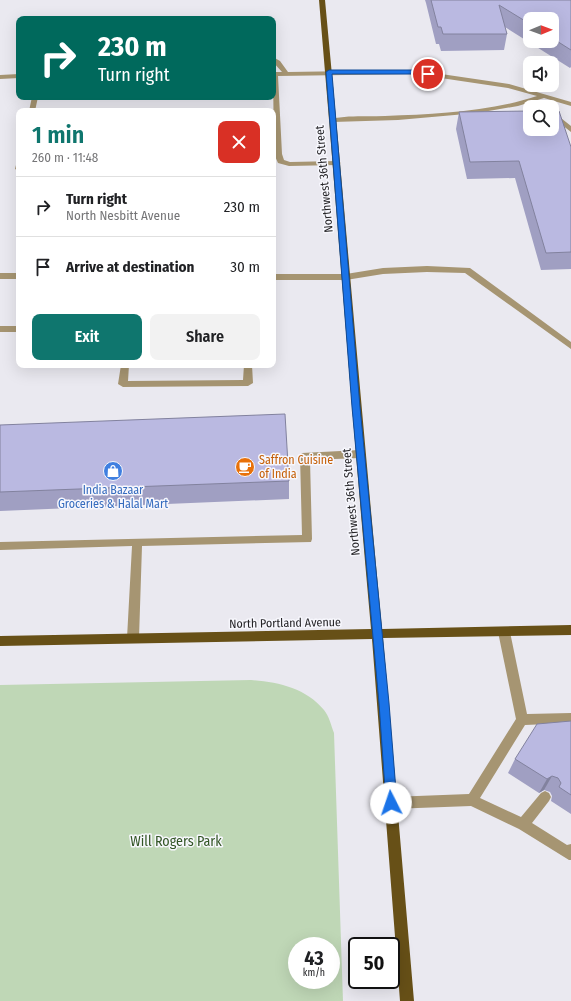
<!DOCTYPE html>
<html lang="en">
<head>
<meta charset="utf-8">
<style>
  :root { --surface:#fff; --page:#f2f2f2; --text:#202124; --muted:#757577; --line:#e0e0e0; --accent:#0f766e }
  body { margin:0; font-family:"Fira Sans Condensed",sans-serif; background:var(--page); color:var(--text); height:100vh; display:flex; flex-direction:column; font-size:15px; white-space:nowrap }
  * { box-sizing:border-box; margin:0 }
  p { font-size:13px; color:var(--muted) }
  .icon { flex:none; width:22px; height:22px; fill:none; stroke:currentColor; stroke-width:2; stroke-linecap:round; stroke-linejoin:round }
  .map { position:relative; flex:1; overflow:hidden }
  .sheet { position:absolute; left:16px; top:108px; width:260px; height:260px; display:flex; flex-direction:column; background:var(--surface); border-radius:8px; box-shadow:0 4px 16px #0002 }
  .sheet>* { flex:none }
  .guide { position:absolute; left:16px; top:16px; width:260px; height:84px; border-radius:8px; box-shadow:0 4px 16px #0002; background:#00695c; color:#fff; overflow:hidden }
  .needle { width:26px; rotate:89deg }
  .fabs { position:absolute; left:523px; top:12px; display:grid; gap:8px }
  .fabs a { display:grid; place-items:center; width:36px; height:36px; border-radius:8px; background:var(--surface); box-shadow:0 4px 16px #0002; font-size:20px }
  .speed { position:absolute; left:288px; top:937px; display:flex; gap:8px; font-size:20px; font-weight:700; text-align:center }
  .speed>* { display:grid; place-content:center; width:52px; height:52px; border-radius:50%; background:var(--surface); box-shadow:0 4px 16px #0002; line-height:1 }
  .speed small { font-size:10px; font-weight:400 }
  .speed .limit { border:2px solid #111; border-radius:6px; background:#fff; color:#111 }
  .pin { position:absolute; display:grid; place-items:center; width:34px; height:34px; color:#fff; margin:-17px; border:2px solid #fff; border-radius:50%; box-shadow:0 1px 4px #0007 }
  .me { position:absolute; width:44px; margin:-22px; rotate:356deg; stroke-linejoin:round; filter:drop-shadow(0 0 3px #0008) }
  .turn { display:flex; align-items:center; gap:14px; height:84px; padding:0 16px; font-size:18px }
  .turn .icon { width:52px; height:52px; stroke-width:2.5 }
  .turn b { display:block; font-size:28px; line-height:34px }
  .round { display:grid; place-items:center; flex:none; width:42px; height:42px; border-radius:8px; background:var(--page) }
  .overview { display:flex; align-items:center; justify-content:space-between; height:68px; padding:0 16px }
  h1 { font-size:24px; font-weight:600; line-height:30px; color:var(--accent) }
  .cta { display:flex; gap:8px; margin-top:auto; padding:8px 16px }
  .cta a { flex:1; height:46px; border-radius:8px; background:var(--accent); color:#fff; font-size:16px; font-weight:600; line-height:46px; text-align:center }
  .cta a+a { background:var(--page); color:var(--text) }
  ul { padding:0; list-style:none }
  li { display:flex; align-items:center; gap:12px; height:60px; padding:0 16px; border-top:1px solid var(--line) }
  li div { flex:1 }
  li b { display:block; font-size:15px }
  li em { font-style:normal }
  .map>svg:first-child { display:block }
  .green { fill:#bfd7b6; fill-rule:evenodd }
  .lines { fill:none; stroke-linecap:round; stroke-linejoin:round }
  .minor { fill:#a69572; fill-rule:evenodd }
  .major { fill:#675017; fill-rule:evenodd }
  .wall { fill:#a09fc2; fill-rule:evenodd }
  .shaded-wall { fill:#82829e }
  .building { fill:#bab9e1; stroke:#82829e }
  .route { fill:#1a73e8; stroke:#114b97 }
  .labels { text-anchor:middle; stroke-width:3; stroke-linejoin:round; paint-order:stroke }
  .street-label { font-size:12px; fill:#252427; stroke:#f7f7fd }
  .food-label { font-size:12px; fill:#c56008; stroke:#f7f7fd; text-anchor:start }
  .shop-label { font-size:12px; fill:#366cbe; stroke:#f7f7fd }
  .near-park-label { font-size:14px; fill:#335626; stroke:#f7f7fd }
</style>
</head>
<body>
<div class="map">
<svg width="571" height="1001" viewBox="0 0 571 1001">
  <rect width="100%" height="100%" fill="#eae9f0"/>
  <!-- green -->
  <path class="green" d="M251 680C278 682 306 688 324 710 329 716 331 725 334 733L343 1001H0V685ZM297 946H331V980H297Z"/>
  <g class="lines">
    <!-- minor -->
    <path class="minor" d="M125 16 127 17 128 19H122Z
      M273 57 280 61 288 72 414 70 509 84 571 102V106L544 98 518 106 477 113 398 120 333 122 331 121V119C348 115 368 117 385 116 436 114 489 112 537 96L508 88 414 74 278 76 282 154 284 160 290 162 337 161 341 163 337 165 289 166 278 163 274 154 273 72H282L273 62Z
      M19 74V78L0 79V75Z
      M32 97H38L35 111H29Z
      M552 111 571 126V132L552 117Z
      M16 165H19V171L15 169Z
      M427 266 470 268 571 342V349L465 273 427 272 383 274 346 280H273V274H346L383 268Z
      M0 273H19V279H0Z
      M0 326H19V332H0Z
      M121 365H129L128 381 243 380 244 365H252L253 383 248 386 123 387 118 384Z
      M360 450 363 451 365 454 363 457 360 458 310 460 312 539 311 542 142 546 139 638 137 641 133 643 129 641 127 638 132 546 0 550V542L302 535 300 456 302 453Z
      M504 627 508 629 510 632 527 714 571 713V723L525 725 480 798 521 817 541 793 545 791 549 793 551 797 549 801 532 823 567 845 571 844V860H569L519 829 471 806 391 809 387 807 385 803 387 799 391 797 469 794 516 719 498 632 500 629Z"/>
    <!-- major -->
    <path class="major" d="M319 0H325C345 210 362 419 382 629L571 625V635L383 638 414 1001H400L372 639 0 646V636L371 629C352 419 337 210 319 0Z"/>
  </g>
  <!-- wall -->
  <path class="wall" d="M425 0H571V67L570 68 505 27 507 34 504 50 441 51 439 44H436L426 3ZM530 19H552V41H530Z
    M459 112 571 147V269L541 270 515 178 467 179 456 129Z
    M0 425 289 481V499L0 511Z
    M571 721V814L551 801 552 796 550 792 544 790 539 793 508 773 515 759Z"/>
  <!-- shaded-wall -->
  <path class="shaded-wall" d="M552 776 544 790 539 793 547 779Z"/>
  <!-- building -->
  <path class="building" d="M431 0H571V50L552 38V19H530V24L499 5 507 34H443L441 27H438Z
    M530 111V129H552V111H559L571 147V252L546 253 519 161 470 162 459 112Z
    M285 414 289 481 0 492V425Z
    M571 721V795L559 787 561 783 558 778 552 776 547 779 515 759 537 724Z"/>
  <!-- route -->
  <path class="route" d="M414 70 431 74 428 76 414 74H332L360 407 389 703 397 803 395 807 391 808 387 807 386 803 379 703 352 407 326 72 329 70Z"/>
  <!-- icons -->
  <defs>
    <symbol id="cafe-disc" viewBox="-11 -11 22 22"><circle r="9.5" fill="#e8710a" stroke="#f7f7fd"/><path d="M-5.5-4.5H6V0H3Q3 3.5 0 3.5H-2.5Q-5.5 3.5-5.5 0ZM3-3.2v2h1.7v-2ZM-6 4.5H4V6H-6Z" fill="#fff"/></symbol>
    <symbol id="shop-disc" viewBox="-11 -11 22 22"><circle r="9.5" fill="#3f7fe0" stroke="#f7f7fd"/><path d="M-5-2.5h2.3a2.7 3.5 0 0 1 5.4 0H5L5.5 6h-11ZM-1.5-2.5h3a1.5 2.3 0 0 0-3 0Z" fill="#fff"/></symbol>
  </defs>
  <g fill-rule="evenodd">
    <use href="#cafe-disc" x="234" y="456" width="22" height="22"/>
    <use href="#shop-disc" x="102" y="460" width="22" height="22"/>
  </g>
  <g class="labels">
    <!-- street labels -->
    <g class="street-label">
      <text transform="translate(324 179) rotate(-95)" y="4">Northwest 36th Street</text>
      <text transform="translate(351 502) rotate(-95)" y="4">Northwest 36th Street</text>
      <text transform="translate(285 623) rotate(-1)" y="4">North Portland Avenue</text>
    </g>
    <!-- food labels -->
    <g class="food-label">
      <text x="259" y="464">Saffron Cuisine<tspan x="259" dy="14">of India</tspan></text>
    </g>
    <!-- shop labels -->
    <g class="shop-label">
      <text x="113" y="494">India Bazaar<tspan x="113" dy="14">Groceries &amp; Halal Mart</tspan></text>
    </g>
    <!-- near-park labels -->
    <g class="near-park-label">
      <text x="176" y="846">Will Rogers Park</text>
    </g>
  </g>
</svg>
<div class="fabs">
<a><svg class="needle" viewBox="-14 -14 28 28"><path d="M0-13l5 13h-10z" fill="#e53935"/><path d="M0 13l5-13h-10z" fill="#757577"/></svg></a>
<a><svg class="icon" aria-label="sound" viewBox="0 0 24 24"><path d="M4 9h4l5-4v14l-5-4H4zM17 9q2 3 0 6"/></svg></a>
<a><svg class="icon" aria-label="search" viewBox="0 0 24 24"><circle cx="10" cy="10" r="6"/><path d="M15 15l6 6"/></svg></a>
</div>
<div class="speed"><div>43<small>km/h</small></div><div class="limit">50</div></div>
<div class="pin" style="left:428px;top:74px;background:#d93025"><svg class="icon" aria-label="arrive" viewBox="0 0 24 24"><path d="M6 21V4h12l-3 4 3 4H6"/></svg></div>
<svg class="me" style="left:391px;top:803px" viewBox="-20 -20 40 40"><circle r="19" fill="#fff"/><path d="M0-13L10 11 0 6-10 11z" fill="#1a73e8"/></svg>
<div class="guide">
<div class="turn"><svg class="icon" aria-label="right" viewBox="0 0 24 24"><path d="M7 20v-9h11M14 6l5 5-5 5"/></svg><div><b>230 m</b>Turn right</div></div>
</div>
<section class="sheet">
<div class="overview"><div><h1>1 min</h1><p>260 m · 11:48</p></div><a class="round" style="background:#d93025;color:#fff"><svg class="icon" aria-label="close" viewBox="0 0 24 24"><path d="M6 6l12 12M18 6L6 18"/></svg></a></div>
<ul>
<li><svg class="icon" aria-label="right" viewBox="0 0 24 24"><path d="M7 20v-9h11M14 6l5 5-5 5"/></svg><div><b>Turn right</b><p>North Nesbitt Avenue</p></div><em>230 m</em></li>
<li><svg class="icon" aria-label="arrive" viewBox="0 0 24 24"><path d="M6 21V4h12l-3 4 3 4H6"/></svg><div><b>Arrive at destination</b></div><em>30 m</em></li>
</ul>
<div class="cta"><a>Exit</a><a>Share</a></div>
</section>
</div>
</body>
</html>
